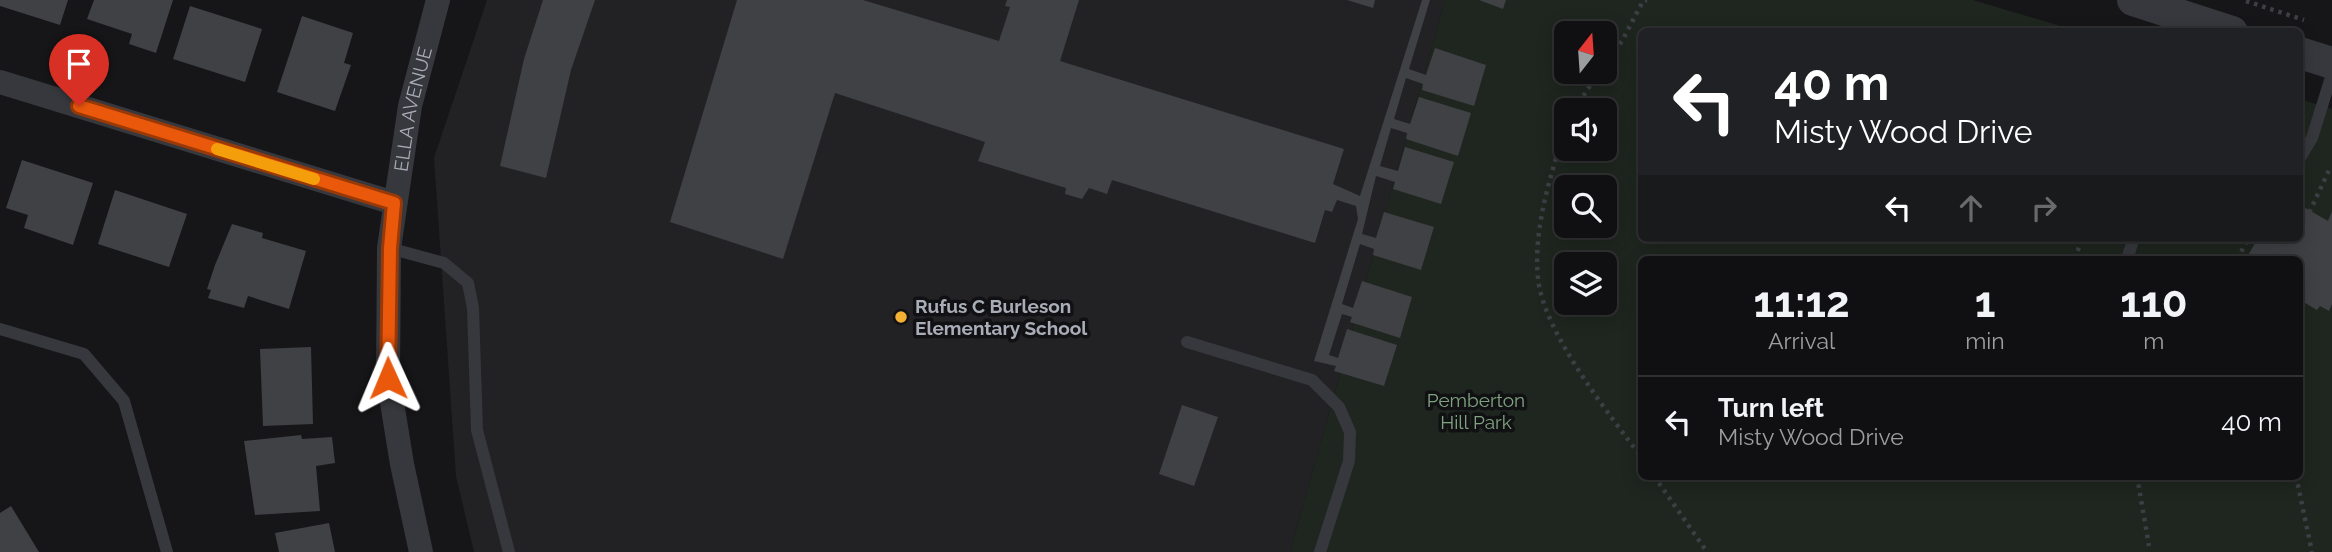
<!DOCTYPE html>
<html lang="en">
<head>
<meta charset="utf-8">
<style>
  :root { --surface:#101012; --page:#1e1e20; --text:#f1f3f6; --muted:#9c9d9f; --line:#303032 }
  body { margin:0; font-family:Raleway,sans-serif; background:var(--page); color:var(--text); height:100vh; display:flex; flex-direction:column; font-size:26px; white-space:nowrap }
  * { box-sizing:border-box; margin:0 }
  p { font-size:23px; color:var(--muted) }
  .icon { flex:none; width:38px; height:38px; fill:none; stroke:currentColor; stroke-width:2; stroke-linecap:round; stroke-linejoin:round }
  .map { position:relative; flex:1; overflow:hidden }
  .sheet { position:absolute; left:1638px; top:256px; width:665px; height:224px; display:flex; flex-direction:column; background:var(--surface); border-radius:10px; box-shadow:0 4px 18px #0003,0 0 0 2px var(--line) }
  .sheet>* { flex:none }
  .guide { position:absolute; left:1638px; top:28px; width:665px; height:214px; border-radius:10px; box-shadow:0 4px 18px #0003,0 0 0 2px var(--line); background:#202124; color:#fff; overflow:hidden }
  .needle { width:46px; rotate:17deg }
  .fabs { position:absolute; left:1554px; top:21px; display:grid; gap:14px }
  .fabs a { display:grid; place-items:center; width:63px; height:63px; border-radius:10px; background:var(--surface); box-shadow:0 4px 18px #0003,0 0 0 2px var(--line); font-size:35px }
  .pin { position:absolute; display:grid; place-items:center; width:60px; height:60px; color:#fff; margin:-72px -30px; border-radius:50% 50% 50% 0; rotate:-45deg; box-shadow:0 0 7px #0007 }
  .pin .icon { rotate:45deg }
  .me { position:absolute; width:77px; margin:-38px; rotate:359deg; stroke-linejoin:round; filter:drop-shadow(0 0 5px #0008) }
  .turn { display:flex; align-items:center; gap:24px; height:147px; padding:0 21px; font-size:32px }
  .turn .icon { width:91px; height:91px; stroke-width:2.5 }
  .turn b { display:block; font-size:49px; line-height:60px }
  .lanes { display:flex; align-items:center; height:66px; padding:0 21px; background:#0003; justify-content:center; gap:35px; direction:ltr }
  .lanes .off { opacity:.35 }
  .eta { display:flex; justify-content:space-evenly; align-items:center; height:119px; text-align:center }
  .eta b { font-size:42px; font-weight:700; line-height:49px }
  ul { padding:0; list-style:none }
  li { display:flex; align-items:center; gap:21px; height:91px; padding:0 21px; border-top:2px solid var(--line) }
  li div { flex:1 }
  li b { display:block; font-size:26px }
  li em { font-style:normal }
  .map>svg:first-child { display:block }
  .built { fill:#222225 }
  .green { fill:#1e261f; fill-rule:evenodd }
  .building { fill:#404145 }
  .lines { fill:none; stroke-linecap:round; stroke-linejoin:round }
  .path { stroke:#3d3f44; stroke-width:4.5; stroke-dasharray:3.5 5; stroke-linecap:butt }
  .service { stroke:#37383d; stroke-width:12 }
  .minor { stroke:#37383d; stroke-width:24 }
  .tertiary { stroke:#37383d; stroke-width:32 }
  .route-casing { stroke:#983908; stroke-width:18 }
  .route { stroke:#ea580c; stroke-width:12 }
  .slow { stroke:#f59e0b; stroke-width:12 }
  .poi-dot { fill:#f2b134; stroke:#111113; stroke-width:2.5 }
  .labels { text-anchor:middle; stroke-width:7; stroke-linejoin:round; paint-order:stroke }
  .street-label { font-size:19px; fill:#a8adb8; stroke:#111113 }
  .poi-label { font-size:19px; font-weight:bold; fill:#a8adb8; stroke:#111113; text-anchor:start }
  .park-label { font-size:19px; fill:#7fa381; stroke:#111113 }
</style>
</head>
<body>
<div class="map">
<svg width="2332" height="552" viewBox="0 0 2332 552">
  <rect width="100%" height="100%" fill="#161618"/>
  <!-- built -->
  <path class="built" d="M487 0H1445L1290 552H474L456 476 434 158Z"/>
  <!-- green -->
  <path class="green" d="M1445 0H1973L2077 31 1642 32V238H2300V99L2332 109V552H1290ZM1566 33H1605V72H1566ZM1566 110H1605V149H1566ZM1566 187H1605V226H1566ZM1642 259H2300V476H1642ZM1566 264H1605V303H1566Z"/>
  <!-- building -->
  <path class="building" d="M0 0H68L60 25 0 6Z
    M94 0H173L156 53 129 44 132 34 87 19Z
    M543 0H595L571 70 546 178 500 166 524 59Z
    M737 0H863L999 41 1010 7 1005 6 1007 0H1079L1060 61 1344 149 1333 184 1360 196 1422 0H1430L1409 69 1426 75 1435 48 1486 65 1474 106 1422 90 1423 84 1406 78 1394 119 1410 124 1419 97 1471 113 1458 156 1406 139 1407 133 1391 128 1380 166 1398 171 1405 147 1454 162 1441 204 1393 189 1395 182 1376 176 1362 234 1376 238 1384 212 1434 227 1421 270 1373 255 1374 249 1360 244 1342 304 1353 308 1362 281 1412 297 1400 338 1350 322 1352 317 1342 314 1329 355 1338 358 1347 329 1397 345 1384 386 1334 371 1336 366 1314 361 1358 219 1356 206 1337 200 1332 212 1325 210 1315 243 1112 180 1107 194 1089 188 1082 199 1065 194 1066 188 978 161 985 142 835 93 783 259 670 222Z
    M1347 0H1375L1373 8Z
    M1479 0H1506L1503 9Z
    M190 6 262 29 245 82 173 59Z
    M302 16 353 33 344 63 351 65 335 111 277 92Z
    M22 160 93 183 73 245 24 228 28 215 6 208Z
    M115 190 187 214 169 267 98 244Z
    M2300 205 2328 221 2332 211V304L2329 311 2320 306 2317 310 2300 300V259H2246L2258 238H2300Z
    M232 224 263 233 262 238 306 251 289 309 248 296 244 308 208 298 211 290 207 289 215 265Z
    M311 347 313 424 263 426 260 349Z
    M1182 405 1218 417 1194 486 1159 474Z
    M301 435 302 439 332 437 335 463 316 466 320 511 255 515 244 441Z
    M11 506 39 552H0V513Z
    M329 523 335 552H279L275 533Z"/>
  <g class="lines">
    <!-- path -->
    <path class="path" d="M2246 1 2304 20
      M1605 65 1622 41 1643 1 1647 0
      M1574 110 1599 72
      M1566 126C1551 175 1533 227 1538 278 1543 332 1609 414 1642 458
      M2300 210 2310 211 2330 168 2332 169
      M2075 259 2082 238
      M2237 259 2249 238
      M1654 476 1707 552
      M2137 476 2149 546
      M2296 476 2312 552"/>
    <!-- service -->
    <path class="service" d="M2300 158 2312 138 2332 74
      M389 248 444 263 468 283 473 308 477 430 509 552
      M2127 259 2134 238
      M0 329 84 354 124 401 167 552
      M1187 342 1312 380 1339 407 1350 432 1349 461 1320 552"/>
    <!-- minor -->
    <g class="minor">
      <path d="M0 82 394 203"/>
      <path id="s1" d="M421 552 402 464 388 378 389 248 410 106 438 0"/>
    </g>
    <!-- tertiary -->
    <path class="tertiary" d="M2133 0 2232 32
      M2300 53 2332 63"/>
  </g>
  <g class="lines">
    <defs>
      <path id="route" d="M79 106 394 203 390 248 388 378"/>
    </defs>
    <!-- route casing -->
    <use href="#route" class="route-casing"/>
    <!-- route -->
    <use href="#route" class="route"/>
    <!-- slow -->
    <path class="slow" d="M217 149 314 179"/>
  </g>
  <!-- markers -->
  <circle class="poi-dot" cx="901" cy="317" r="7"/>
  <g class="labels">
    <!-- street labels -->
    <g class="street-label">
      <text dy="7" stroke="none"><textPath href="#s1" startOffset="448">ELLA AVENUE</textPath></text>
    </g>
    <!-- poi labels -->
    <g class="poi-label">
      <text x="915" y="313">Rufus C Burleson<tspan x="915" dy="22">Elementary School</tspan></text>
    </g>
    <!-- park labels -->
    <g class="park-label">
      <text x="1476" y="407">Pemberton<tspan x="1476" dy="22">Hill Park</tspan></text>
    </g>
  </g>
</svg>
<div class="fabs">
<a><svg class="needle" viewBox="-14 -14 28 28"><path d="M0-13l5 13h-10z" fill="#e53935"/><path d="M0 13l5-13h-10z" fill="#9c9d9f"/></svg></a>
<a><svg class="icon" aria-label="sound" viewBox="0 0 24 24"><path d="M4 9h4l5-4v14l-5-4H4zM17 9q2 3 0 6"/></svg></a>
<a><svg class="icon" aria-label="search" viewBox="0 0 24 24"><circle cx="10" cy="10" r="6"/><path d="M15 15l6 6"/></svg></a>
<a><svg class="icon" aria-label="layers" viewBox="0 0 24 24"><path d="M12 4l9 5-9 5-9-5zM3 14l9 5 9-5"/></svg></a>
</div>
<div class="pin" style="left:79px;top:106px;background:#d93025"><svg class="icon" aria-label="arrive" viewBox="0 0 24 24"><path d="M6 21V4h12l-3 4 3 4H6"/></svg></div>
<svg class="me" style="left:388px;top:378px" viewBox="-20 -20 40 40"><path d="M0-17L14 15 0 8-14 15z" fill="#ea580c" stroke="#fff" stroke-width="4"/></svg>
<div class="guide">
<div class="turn"><svg class="icon" aria-label="left" viewBox="0 0 24 24"><path d="M17 20v-9H6M10 6l-5 5 5 5"/></svg><div><b>40 m</b>Misty Wood Drive</div></div>
<div class="lanes"><svg class="icon" aria-label="left" viewBox="0 0 24 24"><path d="M17 20v-9H6M10 6l-5 5 5 5"/></svg><svg class="icon off" aria-label="ahead" viewBox="0 0 24 24"><path d="M12 20V5M6 11l6-6 6 6"/></svg><svg class="icon off" aria-label="right" viewBox="0 0 24 24"><path d="M7 20v-9h11M14 6l5 5-5 5"/></svg></div>
</div>
<section class="sheet">
<div class="eta">
<div><b>11:12</b><p>Arrival</p></div>
<div><b>1</b><p>min</p></div>
<div><b>110</b><p>m</p></div>
</div>
<ul>
<li><svg class="icon" aria-label="left" viewBox="0 0 24 24"><path d="M17 20v-9H6M10 6l-5 5 5 5"/></svg><div><b>Turn left</b><p>Misty Wood Drive</p></div><em>40 m</em></li>
</ul>
</section>
</div>
</body>
</html>
